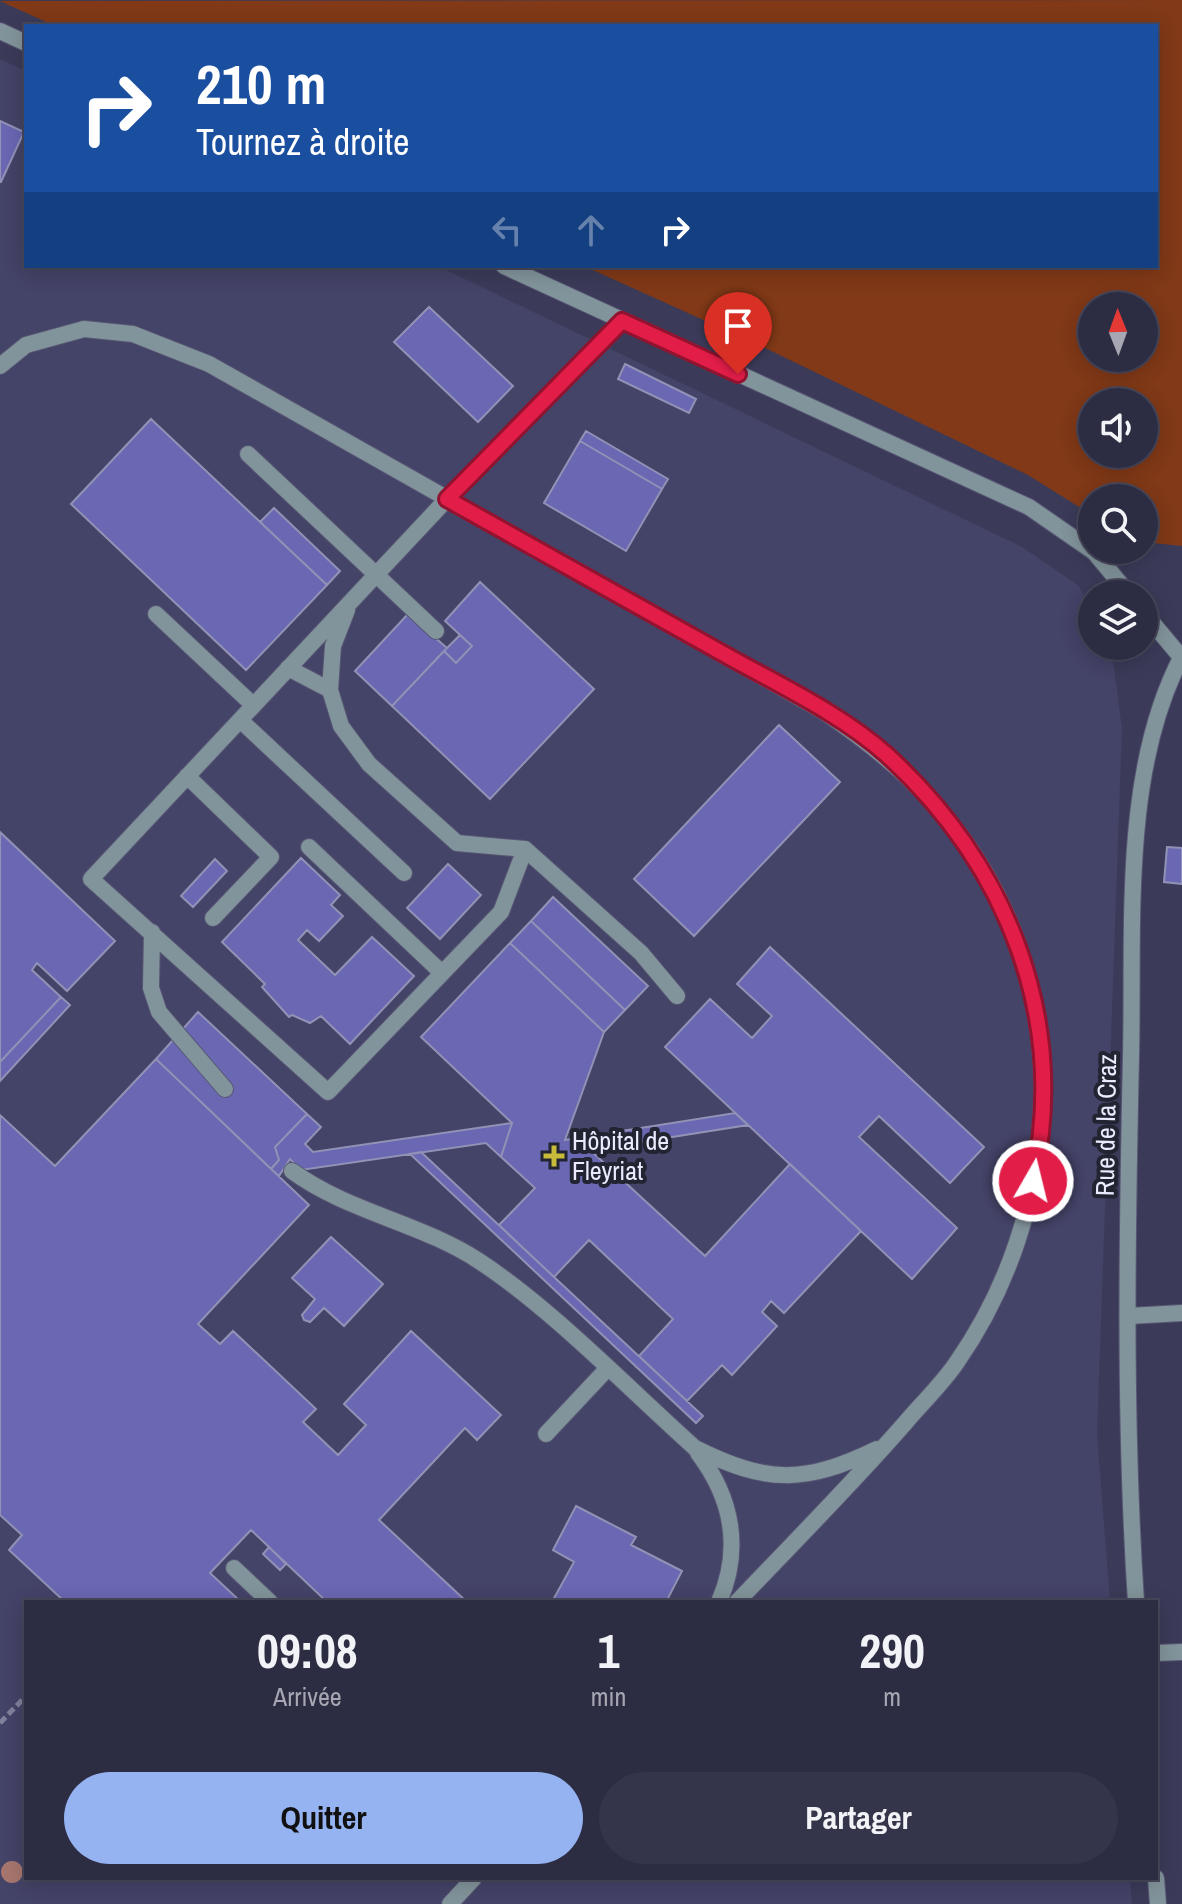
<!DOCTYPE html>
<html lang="fr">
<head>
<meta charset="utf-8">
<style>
  :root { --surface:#2c2c43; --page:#34344a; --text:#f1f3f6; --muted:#a6a7b2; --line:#48485c; --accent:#95b2f1 }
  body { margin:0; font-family:"Archivo Narrow",sans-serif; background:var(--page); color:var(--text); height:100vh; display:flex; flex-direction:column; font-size:30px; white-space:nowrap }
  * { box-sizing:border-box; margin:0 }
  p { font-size:26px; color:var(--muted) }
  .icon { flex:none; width:44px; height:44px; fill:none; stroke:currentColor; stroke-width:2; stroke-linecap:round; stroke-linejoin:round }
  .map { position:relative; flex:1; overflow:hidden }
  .side { position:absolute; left:24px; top:1600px; width:1134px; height:280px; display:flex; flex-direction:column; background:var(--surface); border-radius:0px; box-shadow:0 4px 20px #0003,0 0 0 2px var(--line) }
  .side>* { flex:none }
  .guide { position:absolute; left:24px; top:24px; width:1134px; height:244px; border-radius:0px; box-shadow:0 4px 20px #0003,0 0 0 2px var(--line); background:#1a4fa0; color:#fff; overflow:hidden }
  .needle { width:52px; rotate:359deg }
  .controls { position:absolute; left:1078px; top:292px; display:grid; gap:16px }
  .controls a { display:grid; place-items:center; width:80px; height:80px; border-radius:50%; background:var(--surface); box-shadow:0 4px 20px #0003,0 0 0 2px var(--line); font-size:40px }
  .pin { position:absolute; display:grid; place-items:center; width:68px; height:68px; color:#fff; margin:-82px -34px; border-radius:50% 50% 50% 0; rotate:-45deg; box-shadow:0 0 8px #0007 }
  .pin .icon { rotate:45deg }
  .me { position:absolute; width:88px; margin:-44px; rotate:8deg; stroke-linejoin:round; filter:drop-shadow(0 0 6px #0008) }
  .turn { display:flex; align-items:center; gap:28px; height:168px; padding:0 40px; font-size:36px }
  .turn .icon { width:104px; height:104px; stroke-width:2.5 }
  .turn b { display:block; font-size:56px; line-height:68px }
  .lanes { display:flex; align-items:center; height:76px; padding:0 40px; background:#0003; justify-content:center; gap:40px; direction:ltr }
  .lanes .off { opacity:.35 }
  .eta { display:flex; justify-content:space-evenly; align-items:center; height:136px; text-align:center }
  .eta b { font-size:48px; font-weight:700; line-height:56px }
  .cta { display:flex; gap:16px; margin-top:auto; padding:16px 40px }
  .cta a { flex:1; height:92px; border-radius:48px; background:var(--accent); color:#111; font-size:32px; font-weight:700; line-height:92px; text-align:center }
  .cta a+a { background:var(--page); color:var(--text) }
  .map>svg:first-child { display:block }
  .built { fill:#444368 }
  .green { fill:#813917; fill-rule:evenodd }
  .building { fill:#6a67b3; stroke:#9192b5; stroke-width:2 }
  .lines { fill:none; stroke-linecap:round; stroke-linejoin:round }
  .service-casing { stroke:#575774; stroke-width:18 }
  .minor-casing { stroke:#575774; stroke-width:18 }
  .path { stroke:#80819b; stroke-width:5; stroke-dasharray:8 4; stroke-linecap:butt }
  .service { stroke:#82949b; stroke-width:16 }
  .minor { stroke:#82949b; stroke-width:16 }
  .tree { fill:#a7766e }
  .route-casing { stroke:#92132f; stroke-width:20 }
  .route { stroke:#e11d48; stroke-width:14 }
  .poi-dot { fill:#c8bb3b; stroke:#232432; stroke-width:3 }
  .labels { text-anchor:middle; stroke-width:8; stroke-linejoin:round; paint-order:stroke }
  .street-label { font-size:26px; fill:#eaebff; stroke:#232432 }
  .poi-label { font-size:26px; fill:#eaebff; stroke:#232432; text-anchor:start }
</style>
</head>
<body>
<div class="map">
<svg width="1182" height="1904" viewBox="0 0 1182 1904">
  <rect width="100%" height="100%" fill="#3b3b59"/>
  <!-- built -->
  <path class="built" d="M0 59 26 71V266H438L1022 547 1078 585 1092 610V646H1111L1122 728 1097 1434 1110 1602H26V1878H1130L1132 1904H0Z"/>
  <!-- green -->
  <path class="green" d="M1182 0V546L1144 542V498H1092V515L1028 475 763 347 584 266H1156V26H55L0 1ZM1092 306H1144V358H1092ZM1092 402H1144V454H1092Z"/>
  <!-- building -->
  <path class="building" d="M0 121 24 132 1 182H0Z
    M429 307 513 386 478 422 394 342Z
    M625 364 696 399 689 413 618 379Z
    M151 419 327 585 246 670 71 504Z
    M586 431 668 479 662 489 580 441Z
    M580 441 662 489 626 551 544 503Z
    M274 508 340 571 327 585 260 522Z
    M480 582 594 689 490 799 392 706 444 651 456 663 472 646 445 621Z
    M408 614 447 648 392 706 355 671Z
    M460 635 472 646 456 663 444 651Z
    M779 725 840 782 694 936 634 879Z
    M0 832 115 941 67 991 37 963 32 970 61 997 0 1062Z
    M1167 847 1182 848V884L1164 882Z
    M301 858 340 895 331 905 343 916 319 941 307 930 298 940 335 975 372 937 414 976 350 1044 321 1016 310 1023 292 1015 289 1017 262 987 265 984 222 942Z
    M215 859 227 871 193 907 181 896Z
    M448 864 481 895 440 939 407 908Z
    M553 897 648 986 625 1010 531 921Z
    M531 921 625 1010 604 1032 510 943Z
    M510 943 604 1032 565 1140 735 1113 748 1125 590 1150 705 1256 790 1164 861 1231 784 1313 771 1301 762 1312 777 1326 732 1375 722 1365 687 1401 639 1356 673 1319 589 1240 554 1277 499 1225 535 1188 501 1157 512 1123 421 1037Z
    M770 947 984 1147 950 1183 879 1116 859 1137 957 1228 912 1279 665 1047 710 999 752 1038 772 1016 737 984Z
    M61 997 70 1005 0 1081V1062Z
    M198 1012 307 1114 275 1147 279 1160 271 1169 156 1059Z
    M156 1059 309 1205 198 1324 220 1344 233 1331 316 1409 303 1422 338 1455 366 1425 344 1404 411 1331 501 1415 477 1440 465 1428 379 1520 467 1602H327L251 1530 210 1573 241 1602H65L9 1550 22 1535 0 1515V1115L55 1166Z
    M307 1114 321 1127 305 1144 313 1152 512 1123 501 1157 486 1143 301 1170 290 1159 279 1176 271 1169 279 1160 275 1147Z
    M421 1152 554 1277 703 1416 696 1423 410 1154Z
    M331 1237 383 1284 344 1326 324 1308 310 1322 304 1320 302 1315 315 1299 292 1278Z
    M576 1506 636 1537 631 1545 682 1571 666 1602 553 1600 574 1562 553 1550Z
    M269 1547 286 1564 280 1570 263 1554Z"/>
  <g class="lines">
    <defs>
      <path id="service" d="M0 366 26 345 84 329 133 334 209 364 823 711C883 752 939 799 978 861 1074 1013 1058 1217 957 1362 943 1383 923 1402 906 1422 852 1484 794 1542 737 1602
        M248 454 436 631
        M347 610 333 646 330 690 341 726 369 764 457 843 525 849 641 953 677 996
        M156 614 253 705
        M288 668 330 690
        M240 720 404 873
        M187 776 271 857 213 918
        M309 847 442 973
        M525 849 501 912 328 1092 91 879 447 499 622 321
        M152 932 151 988 159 1012 225 1089
        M292 1171C348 1212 421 1223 479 1261 552 1309 628 1388 695 1448 767 1484 805 1484 877 1449
        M546 1434 607 1369
        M698 1453C732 1498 742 1549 719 1602
        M234 1568 270 1602
        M450 1904 474 1878"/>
      <path id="minor" d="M0 31 26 43
        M504 266 1029 507 1094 552 1129 594
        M1144 613 1181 657
        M1129 1316 1182 1313
        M1136 1602C1124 1421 1127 1237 1131 1056 1134 927 1121 772 1182 656
        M1156 1653 1182 1652
        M1156 1878 1158 1904"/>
    </defs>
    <!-- service casing -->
    <use href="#service" class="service-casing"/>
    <!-- minor casing -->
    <use href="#minor" class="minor-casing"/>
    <!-- path -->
    <path class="path" d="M0 1723 26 1696"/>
    <!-- service -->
    <use href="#service" class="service"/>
    <!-- minor -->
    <use href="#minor" class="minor"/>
  </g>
  <!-- trees -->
  <circle class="tree" cx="12" cy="1872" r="11"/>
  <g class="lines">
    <defs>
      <path id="route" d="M738 374 622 321 447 499C539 550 630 602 722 653 777 684 840 713 887 755 1007 865 1069 1019 1033 1181"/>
    </defs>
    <!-- route casing -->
    <use href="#route" class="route-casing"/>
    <!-- route -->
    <use href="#route" class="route"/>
  </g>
  <!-- markers -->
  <path class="poi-dot" d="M550 1144h8v8h8v8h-8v8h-8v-8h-8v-8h8z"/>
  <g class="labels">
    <!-- street labels -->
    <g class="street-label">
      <text transform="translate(1106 1125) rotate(-89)" y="9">Rue de la Craz</text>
    </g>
    <!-- poi labels -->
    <g class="poi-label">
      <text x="572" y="1150">Hôpital de<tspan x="572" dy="30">Fleyriat</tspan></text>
    </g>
  </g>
</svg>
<div class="controls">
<a><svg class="needle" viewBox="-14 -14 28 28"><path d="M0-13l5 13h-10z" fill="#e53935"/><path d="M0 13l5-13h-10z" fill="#a6a7b2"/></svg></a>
<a><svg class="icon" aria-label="sound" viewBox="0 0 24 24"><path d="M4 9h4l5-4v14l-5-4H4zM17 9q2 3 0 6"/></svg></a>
<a><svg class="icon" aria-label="search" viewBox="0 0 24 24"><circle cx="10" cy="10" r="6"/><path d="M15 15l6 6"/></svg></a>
<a><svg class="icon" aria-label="layers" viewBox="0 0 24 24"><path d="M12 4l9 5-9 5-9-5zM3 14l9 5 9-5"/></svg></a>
</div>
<div class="pin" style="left:738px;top:374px;background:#d93025"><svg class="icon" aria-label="arrive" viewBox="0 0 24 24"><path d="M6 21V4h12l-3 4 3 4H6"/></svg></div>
<svg class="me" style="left:1033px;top:1181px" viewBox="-20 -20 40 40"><circle r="17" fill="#e11d48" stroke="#fff" stroke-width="3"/><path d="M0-11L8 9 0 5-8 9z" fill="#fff"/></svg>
<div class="guide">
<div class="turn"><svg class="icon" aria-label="right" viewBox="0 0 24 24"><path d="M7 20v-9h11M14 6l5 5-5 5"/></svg><div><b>210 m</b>Tournez à droite</div></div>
<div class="lanes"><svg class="icon off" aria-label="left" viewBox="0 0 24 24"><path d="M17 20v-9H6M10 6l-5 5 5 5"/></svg><svg class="icon off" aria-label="ahead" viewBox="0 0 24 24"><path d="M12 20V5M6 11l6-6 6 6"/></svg><svg class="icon" aria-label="right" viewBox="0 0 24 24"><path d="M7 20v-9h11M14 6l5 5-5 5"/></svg></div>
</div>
<section class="side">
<div class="eta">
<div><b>09:08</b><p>Arrivée</p></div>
<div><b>1</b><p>min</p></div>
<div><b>290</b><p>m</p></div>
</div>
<div class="cta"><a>Quitter</a><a>Partager</a></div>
</section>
</div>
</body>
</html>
